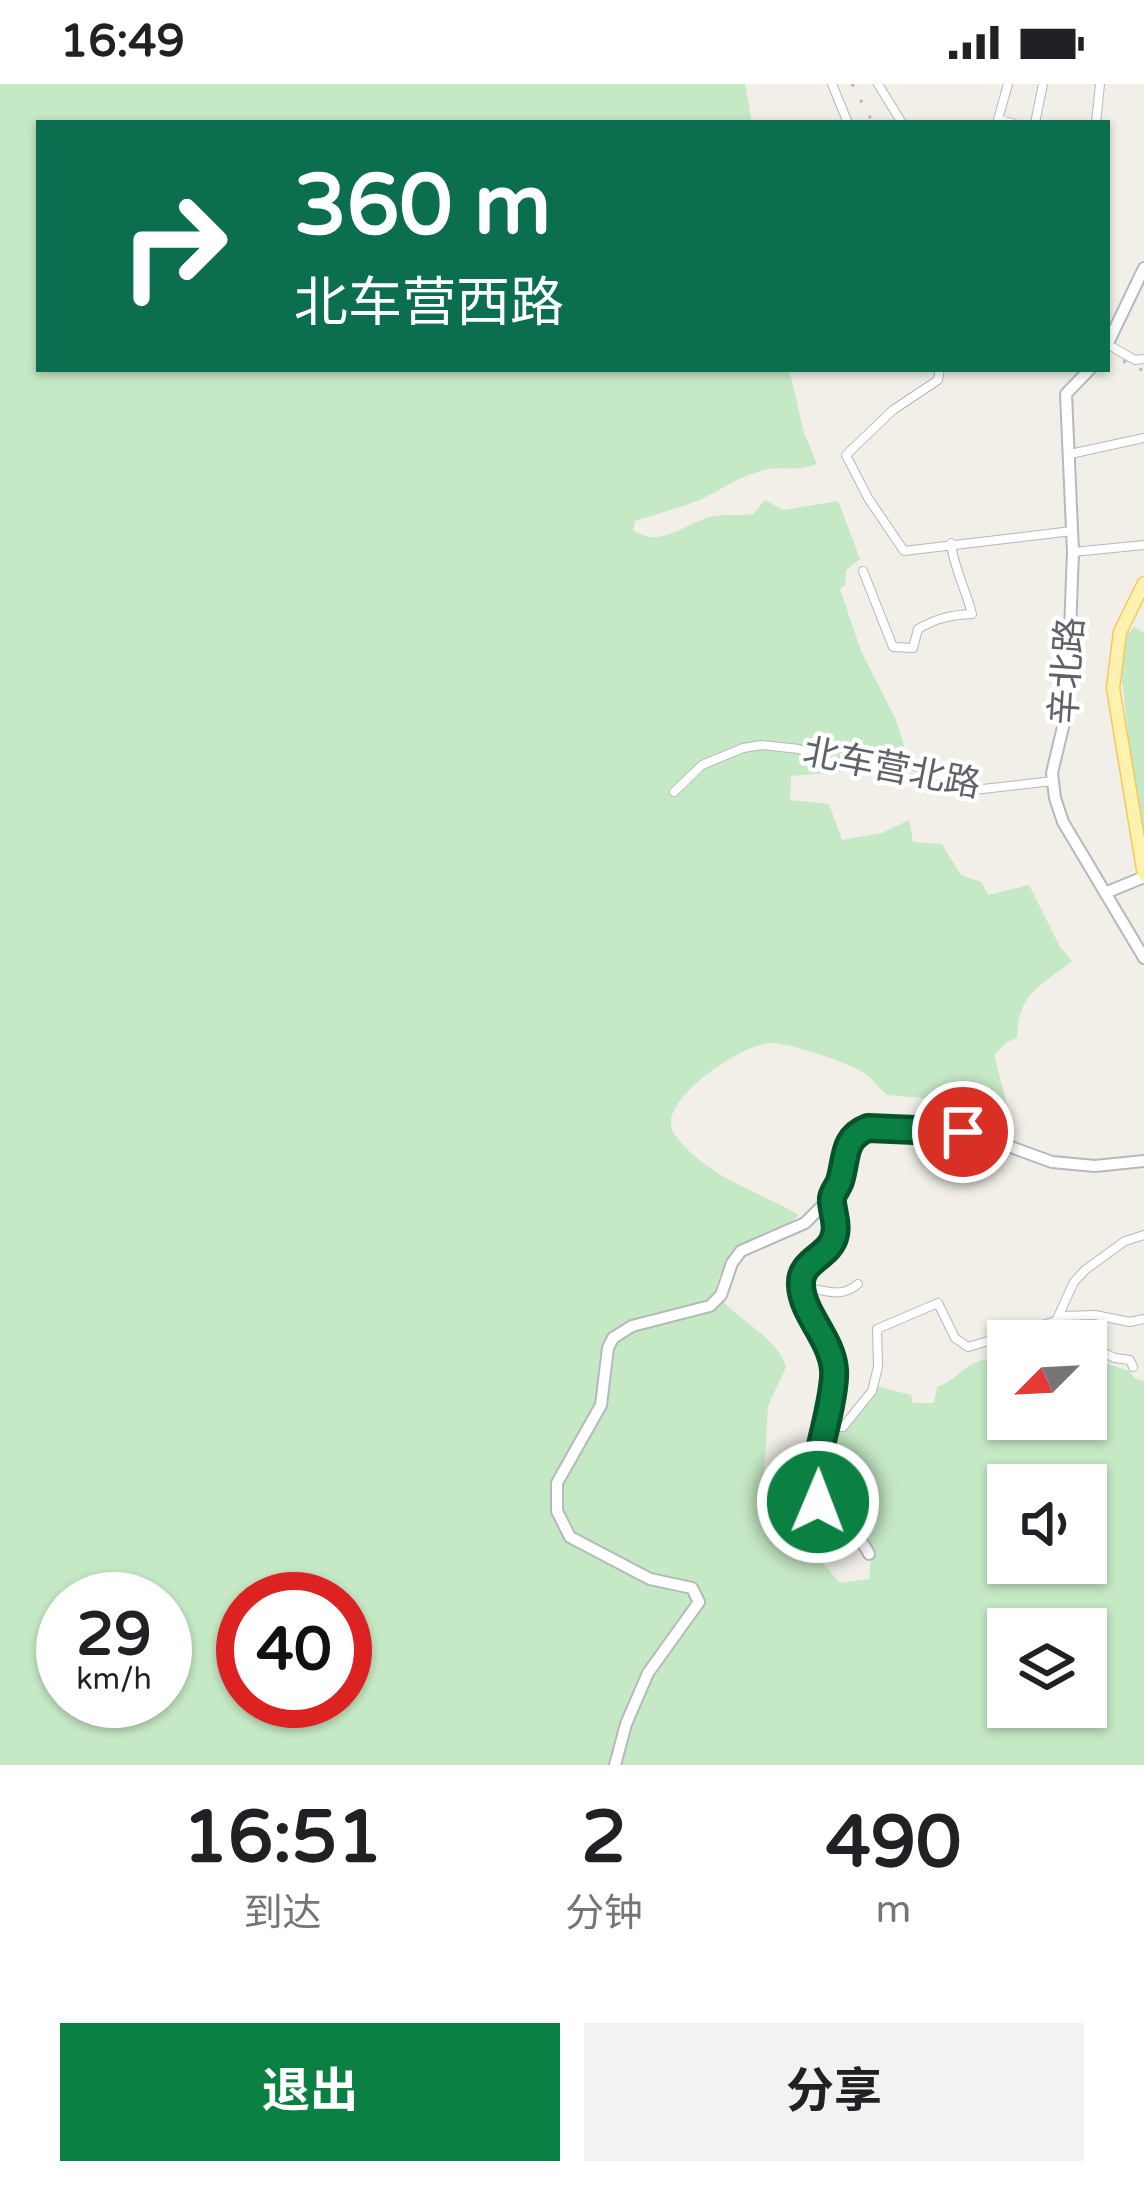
<!DOCTYPE html>
<html lang="zh">
<head>
<meta charset="utf-8">
<style>
  :root { --surface:#fff; --page:#f2f2f2; --text:#202124; --muted:#757577; --accent:#0b8043 }
  body { margin:0; font-family:"Varela Round","Noto Sans SC",sans-serif; background:var(--page); color:var(--text); height:100vh; display:flex; flex-direction:column; font-size:45px; white-space:nowrap }
  * { box-sizing:border-box; margin:0 }
  p { font-size:39px; color:var(--muted) }
  .icon { flex:none; width:66px; height:66px; fill:none; stroke:currentColor; stroke-width:2; stroke-linecap:round; stroke-linejoin:round }
  .map { position:relative; height:1681px; overflow:hidden }
  .side { display:flex; flex-direction:column; background:var(--surface); flex:1 }
  .side>* { flex:none }
  .guide { position:absolute; left:36px; top:36px; width:1074px; height:252px; border-radius:0px; box-shadow:0 3px 9px #0004; background:#0b6e4f; color:#fff; overflow:hidden }
  .needle { width:78px; rotate:246deg }
  .buttons { position:absolute; left:987px; top:1236px; display:grid; gap:24px }
  .buttons a { display:grid; place-items:center; width:120px; height:120px; border-radius:0px; background:var(--surface); box-shadow:0 3px 9px #0004; font-size:60px }
  .speed { position:absolute; left:36px; top:1488px; display:flex; gap:24px; font-size:60px; font-weight:700; text-align:center }
  .speed>* { display:grid; place-content:center; width:156px; height:156px; border-radius:50%; background:var(--surface); box-shadow:0 3px 9px #0004; line-height:1 }
  .speed small { font-size:30px; font-weight:400 }
  .speed .limit { border:18px solid #d22; background:#fff; color:#111 }
  .pin { position:absolute; display:grid; place-items:center; width:102px; height:102px; color:#fff; margin:-51px; border:6px solid #fff; border-radius:50%; box-shadow:0 3px 12px #0007 }
  .me { position:absolute; width:132px; margin:-66px; rotate:1deg; stroke-linejoin:round; filter:drop-shadow(0 0 9px #0008) }
  .turn { display:flex; align-items:center; gap:42px; height:252px; padding:0 60px; font-size:54px }
  .turn .icon { width:156px; height:156px; stroke-width:2.5 }
  .turn b { display:block; font-size:84px; line-height:102px }
  .eta { display:flex; justify-content:space-evenly; align-items:center; height:204px; text-align:center }
  .eta b { font-size:72px; font-weight:700; line-height:84px }
  .cta { display:flex; gap:24px; margin-top:auto; padding:24px 60px }
  .cta a { flex:1; height:138px; border-radius:0px; background:var(--accent); color:#fff; font-size:48px; font-weight:700; line-height:138px; text-align:center }
  .cta a+a { background:var(--page); color:var(--text) }
  .status { display:flex; justify-content:space-between; align-items:center; height:84px; padding:0 60px; background:var(--surface); direction:ltr }
  .status svg { height:33px; fill:currentColor }
  .map>svg:first-child { display:block }
  .green { fill:#c5e8c5; fill-rule:evenodd }
  .lines { fill:none; stroke-linecap:round; stroke-linejoin:round }
  .minor-casing { stroke:#b5b8bc; stroke-width:10 }
  .tertiary-casing { stroke:#b5b8bc; stroke-width:14 }
  .primary-casing { stroke:#f2c960; stroke-width:15 }
  .minor { stroke:#fff; stroke-width:8 }
  .tertiary { stroke:#fff; stroke-width:10 }
  .primary { stroke:#fff2af; stroke-width:12 }
  .rail { stroke:#b6b7b8; stroke-width:3; stroke-dasharray:3 15; stroke-linecap:butt }
  .route-casing { stroke:#07532c; stroke-width:30 }
  .route { stroke:#0b8043; stroke-width:21 }
  .labels { text-anchor:middle; stroke-width:9; stroke-linejoin:round; paint-order:stroke }
  .street-label { font-size:36px; fill:#5f6368; stroke:#fff }
</style>
</head>
<body>
<div class="status"><b>16:49</b><svg viewBox="0 0 49 12"><path d="M0 12V9h3v3zM5 12V6h3v6zM10 12V3h3v9zM15 12V0h3v12zM26 1h20v11H26zM47 4h2v5h-2z"/></svg></div>
<div class="map">
<svg width="1144" height="1681" viewBox="0 0 1144 1681">
  <rect width="100%" height="100%" fill="#f1efe8"/>
  <!-- green -->
  <path class="green" d="M0 0H745L752 39H39V285H789L804 349 817 380C800 387 787 383 769 385 750 388 731 399 717 407 692 422 661 428 635 437L633 446C660 466 686 438 714 432 727 430 740 432 753 430L765 416 783 426 838 417 860 475 846 486 845 501 840 505 861 567 896 636 905 665 854 687 791 692 790 716 829 720 842 756 882 749 909 736 913 758 942 760 961 791 981 798 988 811 1029 801 1060 863 1072 877C1039 903 1018 909 1017 954L1007 958 994 971 1007 1021 887 1011C880 1005 874 997 867 991 852 979 789 959 770 959 741 960 651 1020 675 1051 706 1093 756 1106 799 1131 760 1167 734 1140 715 1206 733 1237 775 1248 786 1283L768 1322 764 1389 780 1429 840 1499 869 1495 871 1477 814 1407 822 1346 836 1347 872 1301 911 1311 913 1319H934L937 1303C953 1298 961 1285 975 1279 985 1274 997 1273 1008 1270V1335H1086V1273L1129 1287 1135 1294 1144 1297V1681H0ZM1008 1401H1086V1479H1008ZM63 1515H165V1617H63ZM243 1515H345V1617H243ZM1008 1545H1086V1623H1008Z
    M1134 543 1144 549V778L1120 582 1123 556Z"/>
  <g class="lines">
    <defs>
      <path id="minor" d="M832 0 848 39
        M878 0 902 39
        M999 36 1012 39
        M997 39 1008 0
        M1035 39 1043 0
        M1096 39 1100 0
        M1107 260 1135 276 1144 275
        M940 285 938 296 893 326 846 371 868 414 904 467 1072 447
        M1070 370 1144 354
        M1073 468 1144 461
        M863 487 893 563 913 564 918 545C937 534 951 531 972 530 966 506 953 482 951 459
        M674 708 702 681 743 664 762 661 799 665 829 679 873 675 910 680 974 706 1053 697
        M801 1204C823 1203 838 1217 858 1200
        M1062 1232 1095 1231 1130 1238 1144 1235
        M1065 1257 1056 1237 1074 1198 1085 1186 1125 1157 1144 1151
        M1086 1261 1115 1274 1130 1276 1133 1283
        M824 1340 843 1343 872 1307 878 1283 877 1245 938 1219 955 1254 968 1263 1056 1237"/>
      <path id="tertiary" d="M1107 261 1144 184
        M1090 285 1066 310 1073 468 1067 626 1052 689 1055 714 1063 738 1144 874
        M1105 809 1144 793
        M869 1470C856 1442 825 1431 810 1404L834 1286 819 1241 802 1211 800 1196 804 1184 828 1164 835 1152 832 1112 839 1100 845 1067 854 1051 867 1044 949 1046 978 1051 1052 1078 1095 1082 1144 1077
        M615 1681 626 1640 648 1589 699 1518 692 1504 650 1495 570 1453 557 1427V1399L601 1321 608 1264 613 1254 632 1242 710 1222 721 1211 732 1179 741 1167 805 1139 832 1112"/>
      <path id="primary" d="M1144 499 1120 548 1113 604 1144 791"/>
    </defs>
    <!-- minor casing -->
    <use href="#minor" class="minor-casing"/>
    <!-- tertiary casing -->
    <use href="#tertiary" class="tertiary-casing"/>
    <!-- primary casing -->
    <use href="#primary" class="primary-casing"/>
    <!-- minor -->
    <use href="#minor" class="minor"/>
    <!-- tertiary -->
    <use href="#tertiary" class="tertiary"/>
    <!-- primary -->
    <use href="#primary" class="primary"/>
    <!-- rail -->
    <path class="rail" d="M852 0 873 39
      M1107 269 1144 287"/>
  </g>
  <g class="lines">
    <defs>
      <path id="route" d="M818 1418 811 1404C816 1376 836 1311 834 1286 832 1255 802 1230 801 1201 799 1176 831 1173 835 1150 838 1138 831 1125 832 1114 833 1108 838 1103 840 1097 847 1075 842 1054 868 1044L963 1048"/>
    </defs>
    <!-- route casing -->
    <use href="#route" class="route-casing"/>
    <!-- route -->
    <use href="#route" class="route"/>
  </g>
  <g class="labels">
    <!-- street labels -->
    <g class="street-label">
      <text transform="translate(1066 587) rotate(-86)" y="13">辛北路</text>
      <text transform="translate(892 683) rotate(11)" y="13">北车营北路</text>
    </g>
  </g>
</svg>
<div class="buttons">
<a><svg class="needle" viewBox="-14 -14 28 28"><path d="M0-13l5 13h-10z" fill="#e53935"/><path d="M0 13l5-13h-10z" fill="#757577"/></svg></a>
<a><svg class="icon" aria-label="sound" viewBox="0 0 24 24"><path d="M4 9h4l5-4v14l-5-4H4zM17 9q2 3 0 6"/></svg></a>
<a><svg class="icon" aria-label="layers" viewBox="0 0 24 24"><path d="M12 4l9 5-9 5-9-5zM3 14l9 5 9-5"/></svg></a>
</div>
<div class="speed"><div>29<small>km/h</small></div><div class="limit">40</div></div>
<div class="pin" style="left:963px;top:1048px;background:#d93025"><svg class="icon" aria-label="arrive" viewBox="0 0 24 24"><path d="M6 21V4h12l-3 4 3 4H6"/></svg></div>
<svg class="me" style="left:818px;top:1418px" viewBox="-20 -20 40 40"><circle r="17" fill="#0b8043" stroke="#fff" stroke-width="3"/><path d="M0-11L8 9 0 5-8 9z" fill="#fff"/></svg>
<div class="guide">
<div class="turn"><svg class="icon" aria-label="right" viewBox="0 0 24 24"><path d="M7 20v-9h11M14 6l5 5-5 5"/></svg><div><b>360 m</b>北车营西路</div></div>
</div>
</div>
<section class="side">
<div class="eta">
<div><b>16:51</b><p>到达</p></div>
<div><b>2</b><p>分钟</p></div>
<div><b>490</b><p>m</p></div>
</div>
<div class="cta"><a>退出</a><a>分享</a></div>
</section>
</body>
</html>
